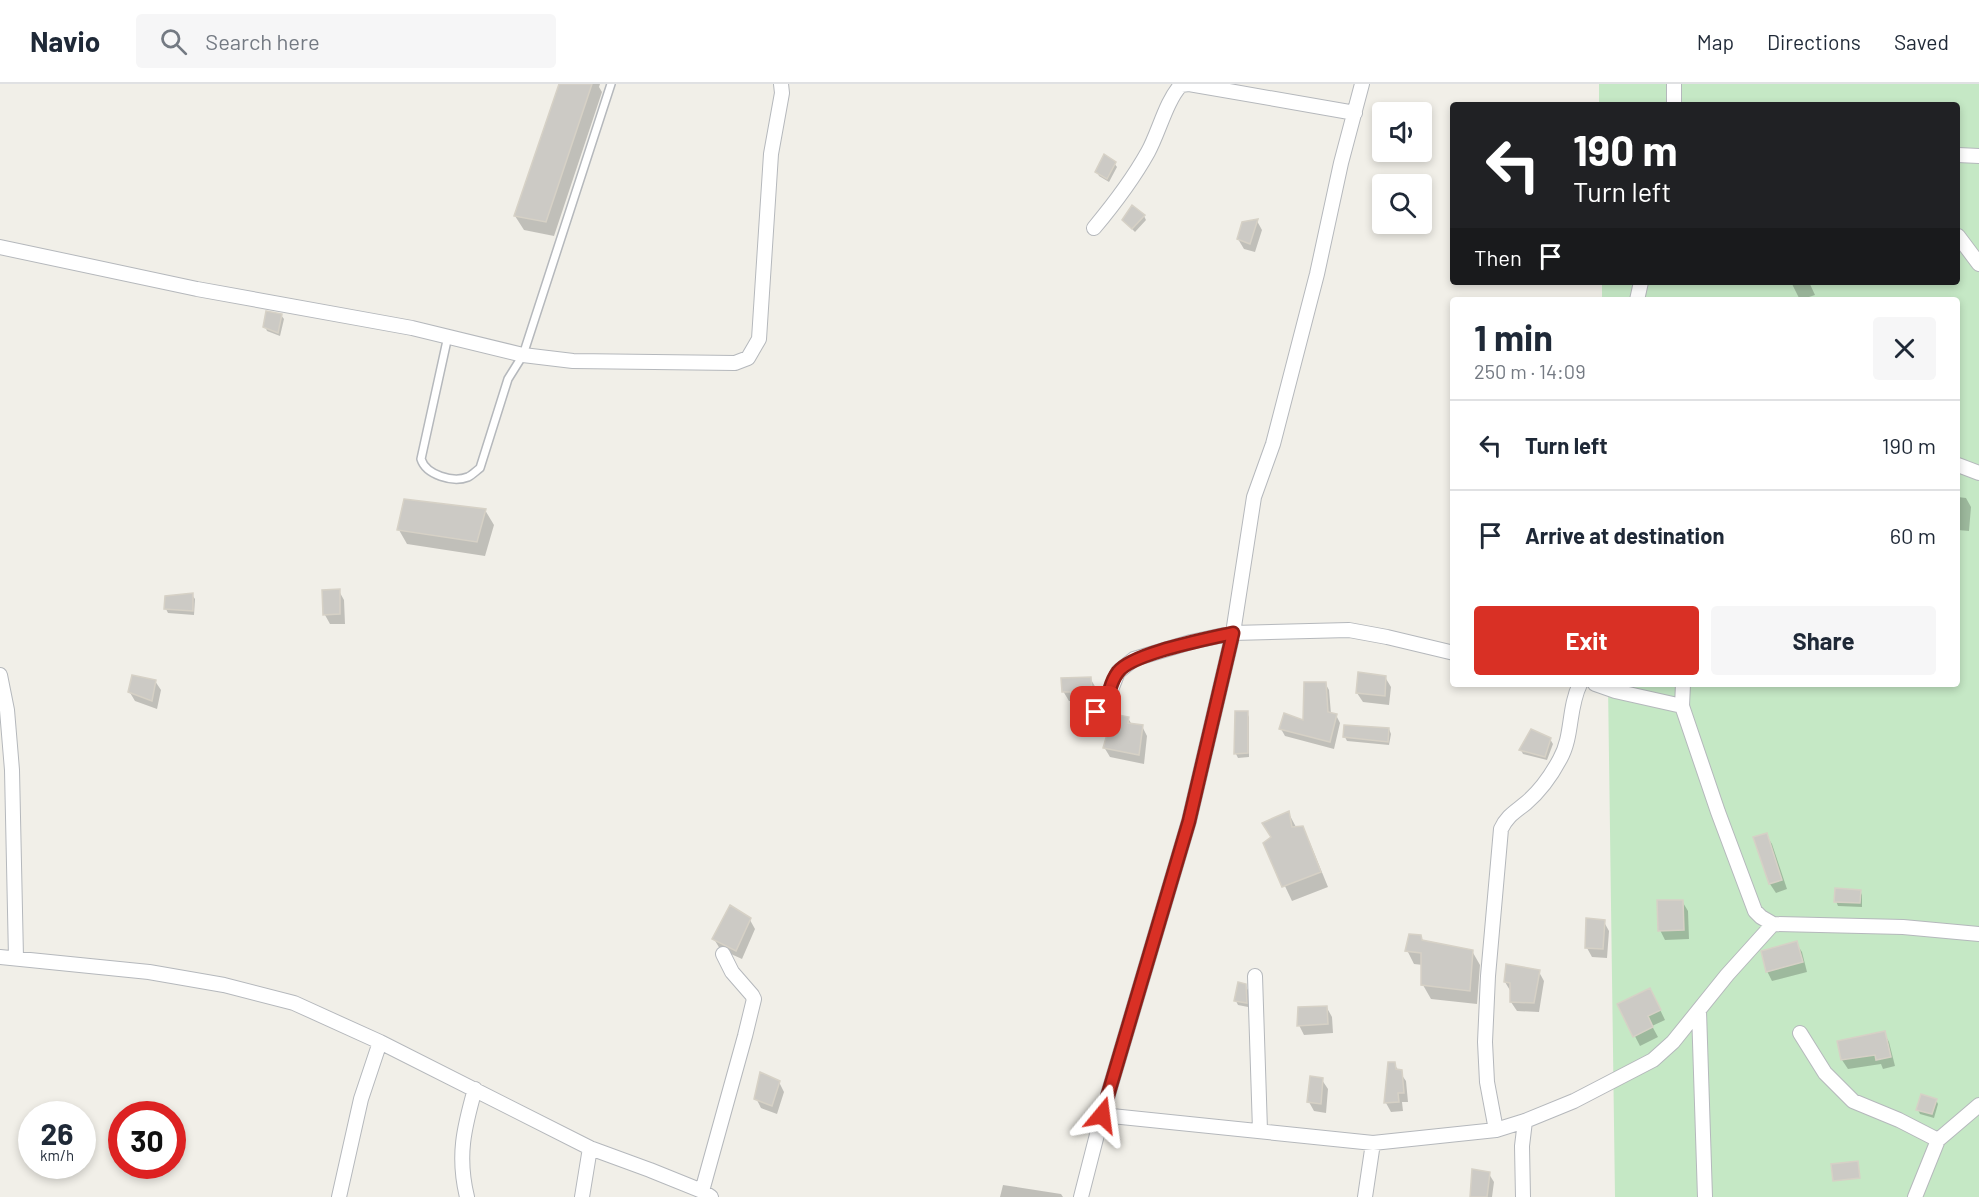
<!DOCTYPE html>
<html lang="en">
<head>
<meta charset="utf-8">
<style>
  :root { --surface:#fff; --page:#f6f6f7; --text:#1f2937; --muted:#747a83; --line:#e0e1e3; --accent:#d93025 }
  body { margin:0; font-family:Barlow,sans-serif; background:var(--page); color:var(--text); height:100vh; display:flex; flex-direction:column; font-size:22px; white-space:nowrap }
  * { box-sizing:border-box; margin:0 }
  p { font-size:20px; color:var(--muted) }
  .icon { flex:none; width:33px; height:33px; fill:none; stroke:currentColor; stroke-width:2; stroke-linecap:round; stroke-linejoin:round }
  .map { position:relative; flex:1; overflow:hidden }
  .side { position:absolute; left:1450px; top:213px; width:510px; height:390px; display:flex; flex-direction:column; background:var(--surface); border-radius:6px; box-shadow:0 3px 9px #0003 }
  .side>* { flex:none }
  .guide { position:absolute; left:1450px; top:18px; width:510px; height:183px; border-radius:6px; box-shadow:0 3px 9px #0003; background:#202124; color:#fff; overflow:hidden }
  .buttons { position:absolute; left:1372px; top:18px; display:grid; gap:12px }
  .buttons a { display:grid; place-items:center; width:60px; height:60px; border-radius:6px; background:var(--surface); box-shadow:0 3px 9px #0003; font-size:30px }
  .speed { position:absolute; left:18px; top:1017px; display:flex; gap:12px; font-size:30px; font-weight:700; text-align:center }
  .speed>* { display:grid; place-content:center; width:78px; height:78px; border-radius:50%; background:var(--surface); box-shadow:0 3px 9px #0003; line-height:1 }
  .speed small { font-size:15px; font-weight:400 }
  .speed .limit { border:9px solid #d22; background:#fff; color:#111 }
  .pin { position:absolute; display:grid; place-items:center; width:51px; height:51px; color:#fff; margin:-26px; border-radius:12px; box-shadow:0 3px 9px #0006 }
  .me { position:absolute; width:66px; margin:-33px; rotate:16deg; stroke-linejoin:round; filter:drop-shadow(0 0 4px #0008) }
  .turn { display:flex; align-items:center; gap:21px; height:126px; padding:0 24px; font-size:27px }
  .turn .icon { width:78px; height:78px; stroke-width:2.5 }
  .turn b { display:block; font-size:42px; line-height:51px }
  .then { display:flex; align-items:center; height:57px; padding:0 24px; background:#0003; gap:12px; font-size:22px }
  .round { display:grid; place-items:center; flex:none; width:63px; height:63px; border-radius:6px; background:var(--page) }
  .head { display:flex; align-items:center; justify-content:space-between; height:102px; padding:0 24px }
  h1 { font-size:36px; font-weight:700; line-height:45px }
  .cta { display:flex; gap:12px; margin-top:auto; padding:12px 24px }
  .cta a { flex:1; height:69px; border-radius:6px; background:var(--accent); color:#fff; font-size:24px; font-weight:700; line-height:69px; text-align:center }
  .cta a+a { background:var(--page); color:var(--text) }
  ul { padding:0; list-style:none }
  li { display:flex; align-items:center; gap:18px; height:90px; padding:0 24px; border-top:2px solid var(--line) }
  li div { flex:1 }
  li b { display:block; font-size:22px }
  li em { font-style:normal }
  header { display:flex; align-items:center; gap:36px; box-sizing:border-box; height:84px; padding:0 30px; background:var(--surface); border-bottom:2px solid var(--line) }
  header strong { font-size:28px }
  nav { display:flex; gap:33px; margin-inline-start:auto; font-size:21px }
  .search { width:420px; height:54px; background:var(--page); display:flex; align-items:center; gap:15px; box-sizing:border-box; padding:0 21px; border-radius:6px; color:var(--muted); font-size:22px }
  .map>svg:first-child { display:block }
  .green { fill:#c5e8c5 }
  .shadow { fill:#0003 }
  .building { fill:#cccac5; stroke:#d6d1c6; stroke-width:1.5 }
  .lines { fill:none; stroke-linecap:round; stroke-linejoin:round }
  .service-casing { stroke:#b5b8bc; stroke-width:10 }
  .minor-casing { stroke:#b5b8bc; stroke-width:16 }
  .service { stroke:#fff; stroke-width:7 }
  .minor { stroke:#fff; stroke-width:14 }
  .route-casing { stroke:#8d1f18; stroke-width:15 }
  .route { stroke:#d93025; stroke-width:10 }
</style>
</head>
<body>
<header>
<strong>Navio</strong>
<div class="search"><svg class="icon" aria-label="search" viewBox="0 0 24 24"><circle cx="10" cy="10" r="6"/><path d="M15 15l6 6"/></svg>Search here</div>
<nav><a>Map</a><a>Directions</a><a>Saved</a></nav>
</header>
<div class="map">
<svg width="1979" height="1113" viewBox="0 0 1979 1113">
  <rect width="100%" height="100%" fill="#f1efe8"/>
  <!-- green -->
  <path class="green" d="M1599 0H1979V1113H1615L1608 600H1958V216H1602V198H1958V21H1599Z"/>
  <!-- shadow -->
  <path class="shadow" d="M560 0H600L599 3 602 8 554 152 524 146 515 132Z
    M1114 79 1117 83 1109 98 1099 92 1097 88Z
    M1144 132 1146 136 1135 148 1127 140Z
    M1257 137 1262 146 1255 168 1244 165 1238 155Z
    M1791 198H1809L1815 211 1800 216Z
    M281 231 284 235 280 252 267 247 265 242Z
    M1958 413 1966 414 1971 423 1969 447 1958 446Z
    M485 426 494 441 485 472 407 460 399 446Z
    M339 507 344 516 345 540H330L325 531Z
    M192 511 195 515 194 531 168 529 166 525Z
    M1385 593 1391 603 1389 621 1363 618 1357 609Z
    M1090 594 1096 604V617H1069L1063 607Z
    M155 597 161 606 157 625 135 617 129 607Z
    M1325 599 1329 606 1331 630 1336 631 1340 639 1334 665 1285 652 1281 645 1304 638Z
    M1247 629 1249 633V673L1238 674 1236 670Z
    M1128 634 1132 641 1142 642 1147 652 1144 680 1110 673 1104 663Z
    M1389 645 1391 650 1389 661 1347 657 1345 653Z
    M1550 655 1553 660 1547 676 1523 670 1521 666Z
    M1288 728 1296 743 1302 744 1310 759 1328 803 1292 817 1265 760 1273 754Z
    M1766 751 1772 760 1787 805 1776 809 1770 800Z
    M1860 807 1862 811V823L1838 822 1836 817Z
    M1682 817 1688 827 1689 855 1665 856 1660 846Z
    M750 836 755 845 742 875 720 865 714 855Z
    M1604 838 1609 847 1607 874 1592 873 1587 864Z
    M1420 852 1424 858 1472 867 1480 881 1477 920 1431 915 1423 901V881L1414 880 1407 866Z
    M1796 859 1802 868 1807 888 1772 897 1767 887Z
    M1539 888 1544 897 1539 928 1517 927 1511 918V908L1505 898Z
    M1245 901 1248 906V923L1238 921 1236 917Z
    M1655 915 1665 936 1652 942 1658 953 1640 962 1619 921Z
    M1327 924 1332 933 1333 949 1304 951 1299 941Z
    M1884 949 1889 958 1895 982 1883 985 1881 980 1848 985 1842 976 1839 958Z
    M1394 980 1406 997 1408 1018H1402L1403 1027 1391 1028 1386 1019Z
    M1322 996 1328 1005 1326 1029 1314 1027 1309 1018Z
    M779 998 784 1008 777 1030 761 1024 756 1014Z
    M1936 1016 1938 1020 1934 1034 1920 1030 1918 1026Z
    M1489 1090 1494 1098 1492 1113H1472Z
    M1003 1101 1061 1110 1063 1113H1000Z"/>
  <!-- building -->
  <path class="building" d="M559 0H592L546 138 514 132Z
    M1104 70 1116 78 1107 95 1095 88Z
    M1132 121 1145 131 1132 145 1122 136Z
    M1258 135 1250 160 1237 155 1242 138Z
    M266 227 282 230 278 249 263 243Z
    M404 415 486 425 477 458 397 446Z
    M340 505V530L323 531 322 506Z
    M193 509V527L164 525 165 512Z
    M1358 588 1386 592 1385 612 1356 609Z
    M132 591 156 596 152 617 128 608Z
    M1091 593 1092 608H1062L1061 594Z
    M1304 598H1326L1328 628 1337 630 1330 658 1279 645 1284 629 1303 636Z
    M1235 627H1248V669L1234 670Z
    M1113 630 1129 633 1128 639 1143 641 1139 671 1103 664Z
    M1344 641 1389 644 1388 658 1343 653Z
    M1531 645 1551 654 1545 673 1519 666Z
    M1289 727 1292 743 1303 742 1321 788 1282 803 1263 759 1271 753 1262 739Z
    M1767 749 1782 796 1769 800 1753 753Z
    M1835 804 1861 806 1860 819 1834 818Z
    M1657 816H1683L1684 846 1658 847Z
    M730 821 751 834 736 867 712 855Z
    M1586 834 1605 836 1603 865 1585 864Z
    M1409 850 1421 851 1422 856 1473 866 1470 907 1421 901V869L1405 867Z
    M1797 857 1803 878 1766 888 1761 867Z
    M1506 880 1540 886 1534 919 1510 918V899L1504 898Z
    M1238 898 1246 900 1247 919 1234 917Z
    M1650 904 1661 926 1648 932 1653 943 1633 953 1617 920Z
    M1327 922 1328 940 1297 942 1298 923Z
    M1885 947 1891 973 1876 976 1875 971 1841 976 1837 957Z
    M1388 978H1395L1396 985 1402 986 1404 1009H1398L1399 1018 1384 1019Z
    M760 988 780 997 772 1022 754 1015Z
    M1310 992 1323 994 1321 1020 1307 1018Z
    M1921 1010 1937 1015 1932 1030 1916 1026Z
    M1858 1077 1860 1094 1833 1097 1831 1080Z
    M1472 1085 1490 1088 1487 1113H1470Z"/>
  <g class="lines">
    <defs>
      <path id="service" d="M448 252 421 375C426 391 453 399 468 393 472 391 476 387 480 384L508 295 523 271 611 0"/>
      <path id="minor" d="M1674 21V0
        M1958 71 1979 72
        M1094 144C1114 120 1133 95 1148 68 1159 48 1166 17 1181 1L1189 0 1355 29
        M1958 152 1979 180
        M0 163 197 205 412 244 523 271 573 277 735 279 748 274 759 255 771 70 782 9 781 0
        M1637 216 1641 198
        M1958 381 1979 389
        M0 591 7 626 12 686 16 874
        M1595 600 1615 607 1682 622
        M1683 600 1682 622 1718 728 1755 827 1761 833 1773 840 1903 843 1979 850
        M1096 628 1105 621 1118 588 1134 575 1191 558 1233 549 1349 546 1387 553 1454 569
        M0 873 149 888 224 901 294 919 380 958 590 1064 650 1086 702 1107 711 1113
        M1255 892 1260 1046
        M1699 927 1705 1113
        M1800 949 1825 989 1853 1017 1899 1036 1938 1056
        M1102 1031 1373 1059 1496 1046 1525 1037 1574 1017 1653 976 1673 958 1727 891 1773 840
        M1496 1046 1487 998 1485 958 1488 892 1501 745C1507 732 1515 728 1526 719 1539 708 1552 690 1560 675 1573 652 1568 624 1580 600
        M702 1107 745 952 754 915 752 911 732 888 723 870
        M339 1113 361 1015 380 958
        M467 1113C457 1072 464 1044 475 1005
        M582 1113 590 1064
        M1081 1113 1102 1031 1189 737 1233 549 1254 413 1273 360 1317 190 1341 79 1362 0
        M1365 1113 1373 1059
        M1523 1113 1522 1062 1525 1037
        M1915 1113 1938 1056 1979 1021"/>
    </defs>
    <!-- service casing -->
    <use href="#service" class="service-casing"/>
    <!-- minor casing -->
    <use href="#minor" class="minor-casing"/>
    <!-- service -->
    <use href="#service" class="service"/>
    <!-- minor -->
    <use href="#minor" class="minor"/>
  </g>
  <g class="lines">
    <defs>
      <path id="route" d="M1096 628C1112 615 1107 602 1118 588 1132 569 1208 555 1233 549L1189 737 1102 1031"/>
    </defs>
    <!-- route casing -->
    <use href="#route" class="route-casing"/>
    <!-- route -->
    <use href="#route" class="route"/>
  </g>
</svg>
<div class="buttons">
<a><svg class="icon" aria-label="sound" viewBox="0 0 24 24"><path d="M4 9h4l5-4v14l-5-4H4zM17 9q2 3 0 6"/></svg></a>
<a><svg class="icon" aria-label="search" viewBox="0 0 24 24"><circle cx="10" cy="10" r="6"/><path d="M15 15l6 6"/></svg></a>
</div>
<div class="speed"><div>26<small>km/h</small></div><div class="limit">30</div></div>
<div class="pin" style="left:1096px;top:628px;background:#d93025"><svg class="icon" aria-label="arrive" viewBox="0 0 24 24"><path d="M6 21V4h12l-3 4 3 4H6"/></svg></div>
<svg class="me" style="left:1102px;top:1031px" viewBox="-20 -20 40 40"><path d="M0-17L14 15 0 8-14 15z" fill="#d93025" stroke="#fff" stroke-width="4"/></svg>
<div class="guide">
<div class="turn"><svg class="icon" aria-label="left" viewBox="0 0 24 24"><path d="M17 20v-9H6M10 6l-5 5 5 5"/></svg><div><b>190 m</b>Turn left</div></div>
<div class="then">Then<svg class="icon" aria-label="arrive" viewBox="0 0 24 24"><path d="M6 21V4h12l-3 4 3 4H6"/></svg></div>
</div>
<section class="side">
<div class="head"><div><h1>1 min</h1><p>250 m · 14:09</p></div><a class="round"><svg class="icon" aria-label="close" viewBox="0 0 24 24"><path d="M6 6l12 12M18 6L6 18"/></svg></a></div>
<ul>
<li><svg class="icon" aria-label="left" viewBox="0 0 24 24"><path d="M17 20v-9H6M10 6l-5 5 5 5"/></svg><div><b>Turn left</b></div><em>190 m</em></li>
<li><svg class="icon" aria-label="arrive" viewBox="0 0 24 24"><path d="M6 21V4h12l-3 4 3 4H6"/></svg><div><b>Arrive at destination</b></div><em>60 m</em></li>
</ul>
<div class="cta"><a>Exit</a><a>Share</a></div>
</section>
</div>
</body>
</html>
